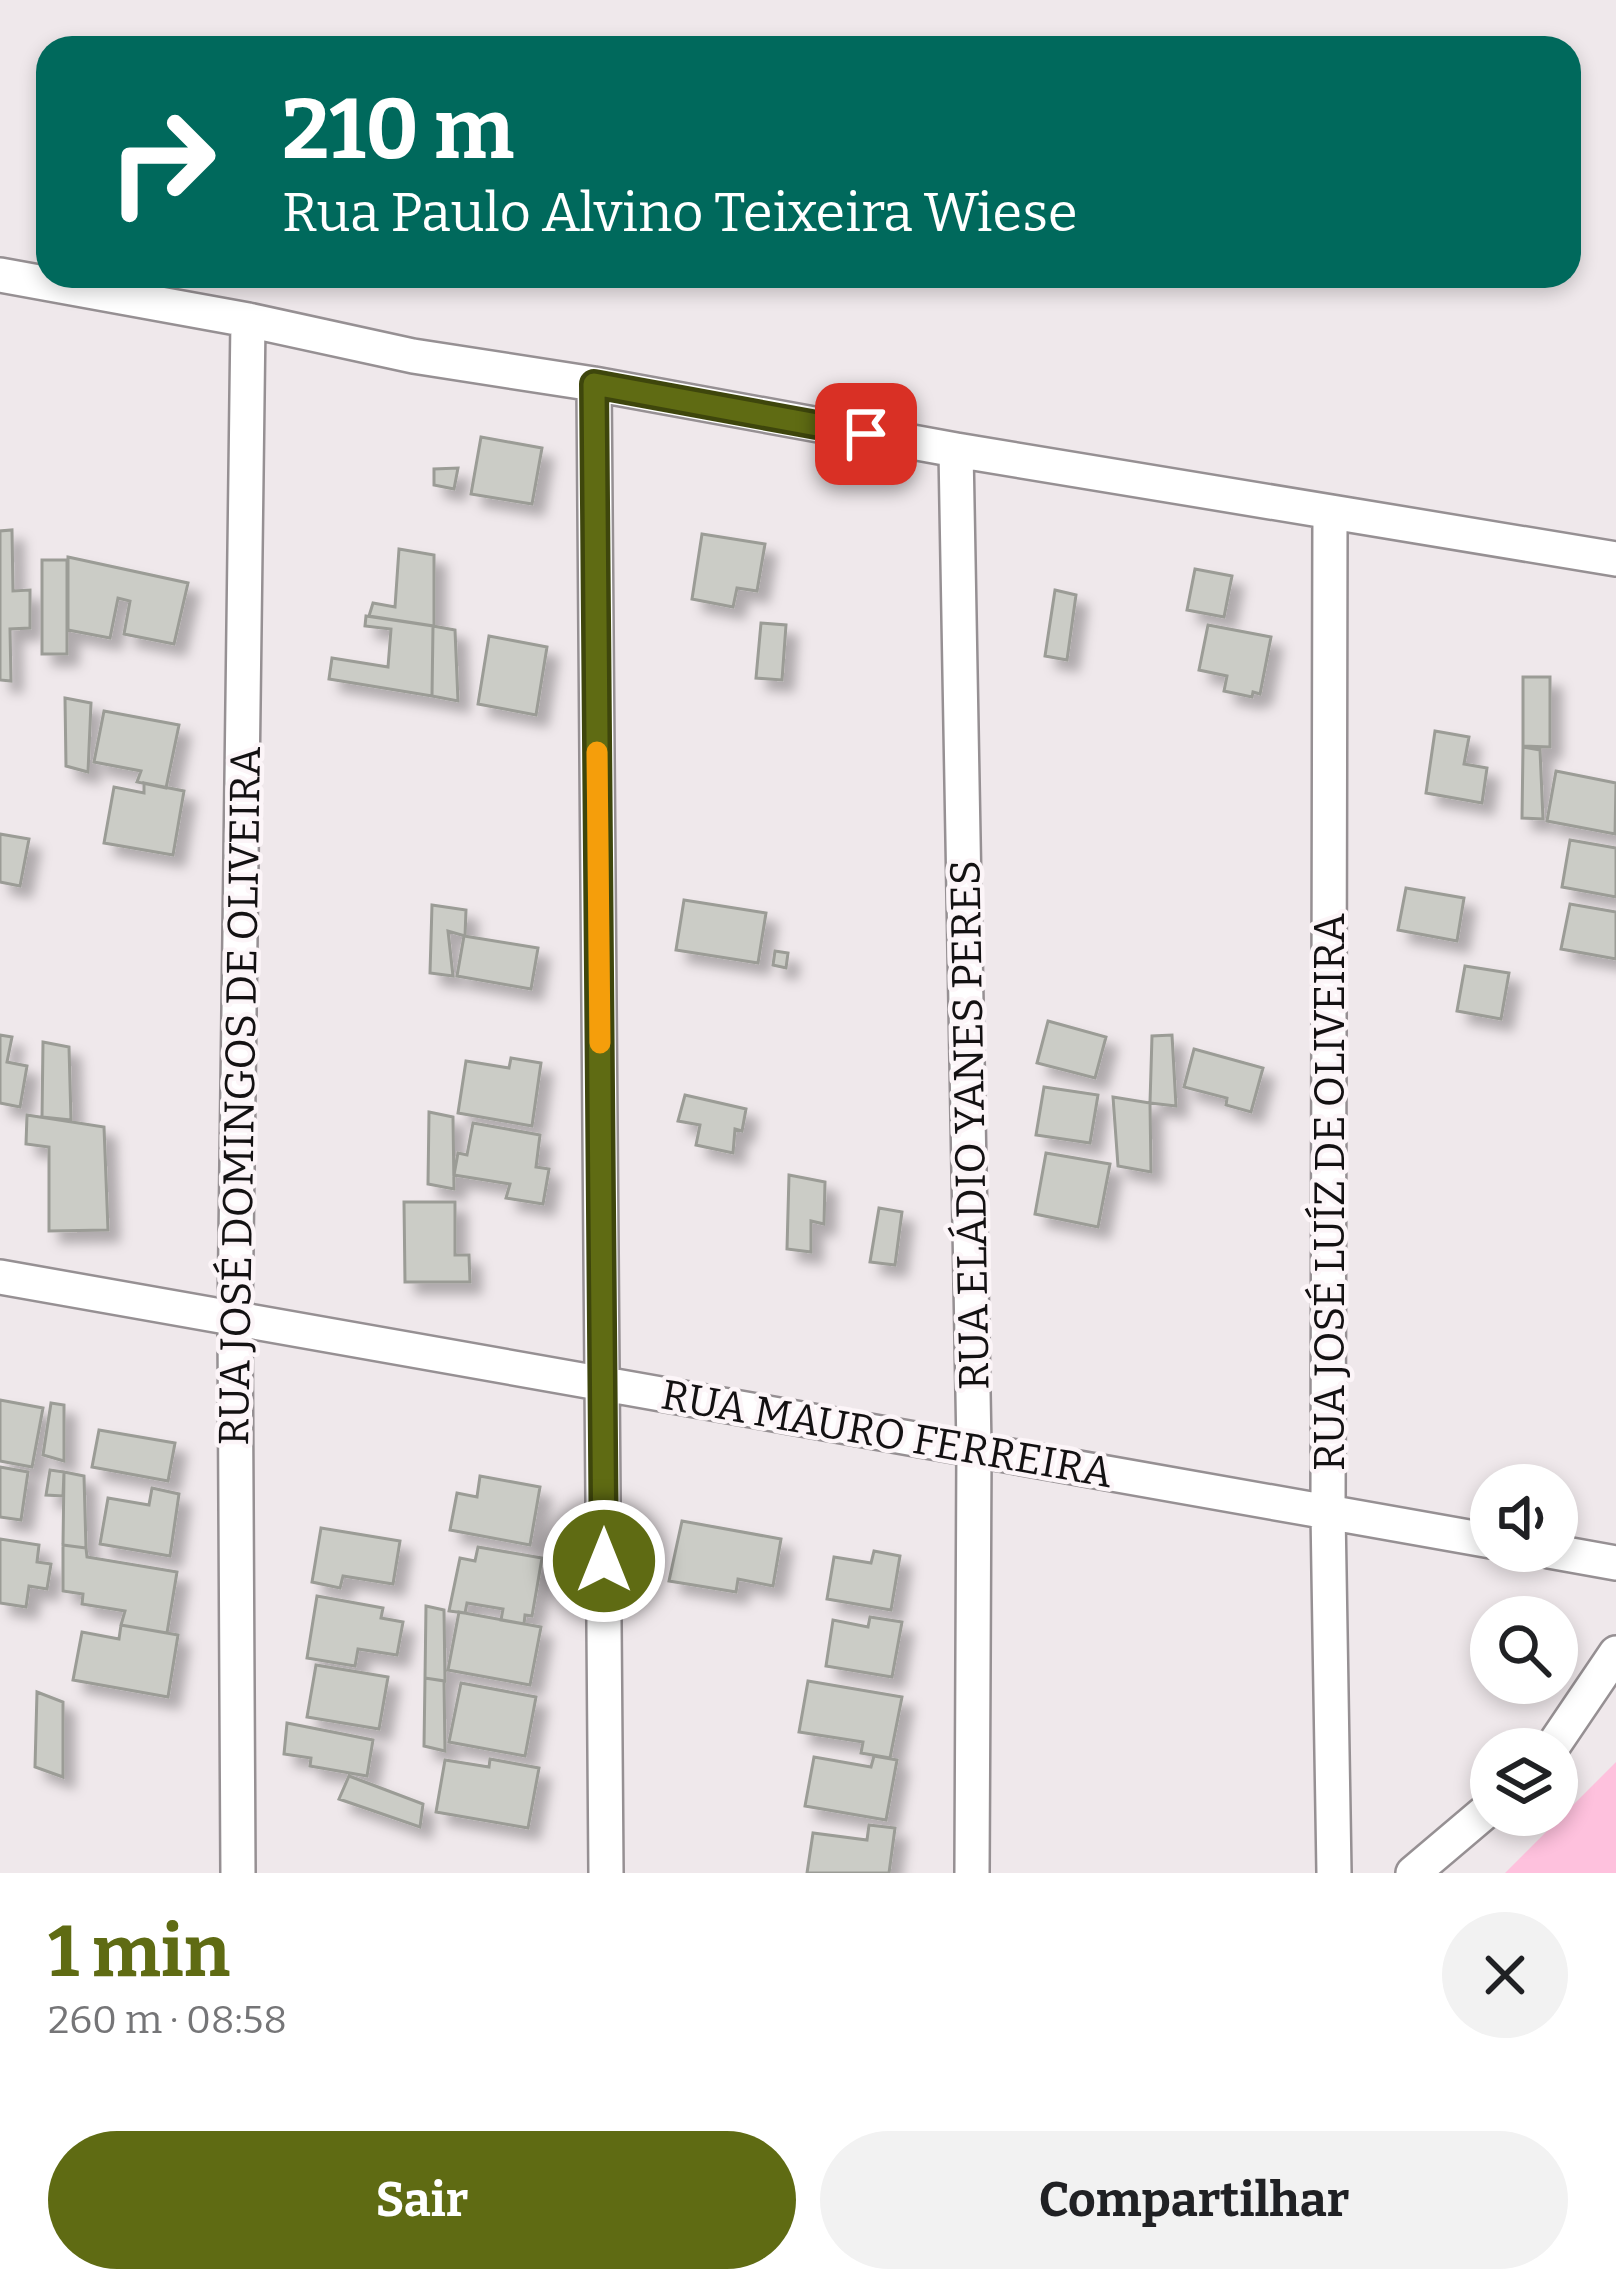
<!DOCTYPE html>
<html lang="pt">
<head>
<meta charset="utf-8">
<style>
  :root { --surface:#fff; --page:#f2f2f2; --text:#202124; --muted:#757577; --accent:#5f6b13 }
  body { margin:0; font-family:Bitter,serif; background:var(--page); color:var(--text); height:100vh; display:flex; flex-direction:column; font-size:45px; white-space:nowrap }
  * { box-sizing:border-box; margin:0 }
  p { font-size:39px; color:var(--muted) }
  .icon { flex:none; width:66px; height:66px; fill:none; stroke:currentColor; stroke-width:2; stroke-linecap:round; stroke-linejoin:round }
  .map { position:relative; height:1873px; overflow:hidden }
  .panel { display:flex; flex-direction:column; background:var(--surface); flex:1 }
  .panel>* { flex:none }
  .hud { position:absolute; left:36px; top:36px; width:1545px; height:252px; border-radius:36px; box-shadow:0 6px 18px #0003; background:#00695c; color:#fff; overflow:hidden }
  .tools { position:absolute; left:1470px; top:1464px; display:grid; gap:24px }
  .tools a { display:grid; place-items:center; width:108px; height:108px; border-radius:50%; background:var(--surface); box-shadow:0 6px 18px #0003; font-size:60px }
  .pin { position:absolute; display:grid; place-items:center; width:102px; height:102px; color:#fff; margin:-51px; border-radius:24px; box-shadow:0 6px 18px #0006 }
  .me { position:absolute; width:132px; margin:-66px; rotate:0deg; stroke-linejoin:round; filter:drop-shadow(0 0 9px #0008) }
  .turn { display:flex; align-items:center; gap:42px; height:252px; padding:0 48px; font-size:54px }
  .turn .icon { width:156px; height:156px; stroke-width:2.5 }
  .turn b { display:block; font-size:84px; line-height:102px }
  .round { display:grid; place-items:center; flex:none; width:126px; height:126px; border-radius:63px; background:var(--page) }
  .summary { display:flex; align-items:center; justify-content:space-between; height:204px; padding:0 48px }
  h1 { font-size:72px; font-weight:700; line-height:90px; color:var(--accent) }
  .cta { display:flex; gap:24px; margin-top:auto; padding:24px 48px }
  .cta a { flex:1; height:138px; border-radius:72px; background:var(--accent); color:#fff; font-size:48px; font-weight:700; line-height:138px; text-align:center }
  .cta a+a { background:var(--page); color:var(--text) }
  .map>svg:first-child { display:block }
  .green { fill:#fec1dd }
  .building { fill:#cbccc6; stroke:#9b9c96; stroke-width:3; filter:url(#shadow) }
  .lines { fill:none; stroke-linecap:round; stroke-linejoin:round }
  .street-casing { stroke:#969093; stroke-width:38 }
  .street { stroke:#fff; stroke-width:33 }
  .route-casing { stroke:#3e460c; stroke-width:30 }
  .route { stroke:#5f6b13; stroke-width:21 }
  .slow { stroke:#f59e0b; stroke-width:21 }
  .labels { text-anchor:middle; stroke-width:9; stroke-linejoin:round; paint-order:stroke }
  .street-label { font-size:42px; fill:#131112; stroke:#fcf5f8 }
</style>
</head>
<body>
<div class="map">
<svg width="1616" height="1873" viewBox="0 0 1616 1873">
  <defs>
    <filter id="shadow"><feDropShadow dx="11" dy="11" stdDeviation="6" flood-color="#0004"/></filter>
  </defs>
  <rect width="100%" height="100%" fill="#efe8eb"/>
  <!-- green -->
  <path class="green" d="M1616 1762V1873H1505Z"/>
  <!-- building -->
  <path class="building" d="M481 437 542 448 532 504 471 494Z
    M458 468 454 489 434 485V469Z
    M12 530 13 591 30 590V628L10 629 11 681 0 680V531Z
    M702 534 765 544 757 591 737 588 733 607 692 599Z
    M399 549 434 555V626L369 616 373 603 395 607Z
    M68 557 188 583 174 644 124 634 130 601 118 598 110 638 68 630Z
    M42 560H67V654H42Z
    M1195 569 1232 576 1224 617 1187 610Z
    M1055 590 1076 595 1067 660 1045 656Z
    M366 616 433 626 432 696 329 679 332 658 388 667 391 629 365 626Z
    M761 623 786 625 782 680 756 678Z
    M1208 625 1271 637 1260 694 1253 692 1252 697 1224 691 1227 676 1199 670Z
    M433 626 455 630 458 701 432 696Z
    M489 636 547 647 536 715 478 704Z
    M1523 677H1550V747L1523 746Z
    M65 698 91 703 88 772 66 766Z
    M104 711 179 725 166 788 137 782 141 771 94 762Z
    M1435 731 1469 737 1464 764 1487 768 1482 803 1426 793Z
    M1523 747 1540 750 1543 819 1522 818Z
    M1556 771 1616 783 1615 834 1547 821Z
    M144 783 184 791 173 855 104 843 114 787 144 793Z
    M0 834 29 839 20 886 0 882Z
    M1570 840 1616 848V897L1562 887Z
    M1406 888 1464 898 1457 941 1398 930Z
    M684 900 766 913 758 963 676 950Z
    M1570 904 1616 912V959L1561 949Z
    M432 905 466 910 465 936 448 931 453 976 430 973Z
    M464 936 538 948 531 989 457 976Z
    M775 951 788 953 786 968 773 965Z
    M1465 966 1509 973 1501 1019 1457 1011Z
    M1048 1021 1106 1037 1095 1078 1037 1063Z
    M0 1035 12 1037 7 1062 27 1066 20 1107 0 1103Z
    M1172 1035 1176 1106 1150 1103 1152 1036Z
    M43 1042 69 1047 71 1120 42 1117Z
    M1194 1049 1263 1068 1251 1112 1226 1105 1227 1098 1184 1087Z
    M511 1058 541 1063 532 1126 458 1113 466 1061 509 1068Z
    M1044 1087 1098 1095 1090 1143 1036 1135Z
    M685 1095 746 1109 742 1131 735 1129 733 1153 696 1145 700 1125 678 1121Z
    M1113 1097 1150 1103 1151 1172 1118 1166Z
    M429 1112 453 1117 454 1189 428 1184Z
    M27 1115 104 1127 108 1230 49 1231V1147L26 1144Z
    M473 1123 540 1135 536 1167 549 1169 543 1204 506 1198 510 1184 454 1175 458 1153 467 1155Z
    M1046 1153 1110 1164 1098 1227 1035 1214Z
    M789 1175 825 1182 824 1224 811 1221V1252L787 1249Z
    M404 1202H455V1255H469L470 1282H405Z
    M879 1208 902 1212 895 1265 870 1262Z
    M0 1400 43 1408 32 1467 0 1461Z
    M51 1403 64 1405V1461L43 1455Z
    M99 1430 175 1443 168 1481 92 1467Z
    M0 1467 28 1472 21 1520 0 1517Z
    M50 1470 64 1472 63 1496 46 1495Z
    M64 1472 84 1476 86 1548 63 1545Z
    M480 1476 540 1487 530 1545 450 1530 457 1493 477 1497Z
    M152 1488 179 1494 170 1556 100 1544 108 1498 149 1505Z
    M682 1521 781 1539 773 1586 738 1579 736 1592 669 1581Z
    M321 1528 400 1541 393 1584 343 1576 340 1588 312 1582Z
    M0 1539 39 1545 37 1562 51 1564 47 1589 29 1586 26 1607 0 1603Z
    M63 1545 86 1548 87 1557 177 1572 167 1633 121 1625 125 1611 82 1604 83 1594 63 1591Z
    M478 1547 542 1558 532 1616 525 1615 524 1624 501 1620 503 1609 467 1603 465 1613 449 1611 460 1558 475 1561Z
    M874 1551 900 1556 891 1610 827 1599 834 1557 871 1563Z
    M317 1596 383 1608 381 1618 403 1622 397 1655 358 1649 355 1666 307 1658Z
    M426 1606 444 1610 445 1681 425 1678Z
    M459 1612 541 1627 530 1685 448 1670Z
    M870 1617 902 1622 892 1677 826 1666 833 1620 868 1627Z
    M121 1625 178 1635 168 1697 73 1680 82 1632 119 1639Z
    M316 1665 388 1677 379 1729 307 1717Z
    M425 1678 444 1681 445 1751 424 1746Z
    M808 1681 902 1697 890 1758 861 1753 863 1742 799 1732Z
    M461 1683 536 1697 525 1756 449 1742Z
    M37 1692 63 1702V1777L35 1767Z
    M287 1723 373 1740 367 1776 310 1766 311 1758 284 1754Z
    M874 1756 897 1760 886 1820 805 1806 814 1757 871 1767Z
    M490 1759 539 1768 528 1828 436 1812 445 1760 489 1767Z
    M349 1776 423 1804 420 1827 339 1799Z
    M869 1825 895 1828 889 1873H807L813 1833 867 1840Z"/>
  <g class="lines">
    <defs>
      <path id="street" d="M0 275 248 320 413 356 594 384 956 450 1616 559
        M594 384 606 1873
        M956 450 974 1448 972 1873
        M1330 512 1328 1512 1334 1873
        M0 1277 1491 1541
        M1549 1551 1616 1563
        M1551 1749 1616 1653
        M238 1873 235 1319 248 320
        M1413 1873 1491 1807"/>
    </defs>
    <!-- street casing -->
    <use href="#street" class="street-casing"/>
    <!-- street -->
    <use href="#street" class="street"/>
  </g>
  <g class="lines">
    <defs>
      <path id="route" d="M604 1561 594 384 866 434"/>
    </defs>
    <!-- route casing -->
    <use href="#route" class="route-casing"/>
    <!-- route -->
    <use href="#route" class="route"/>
    <!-- slow -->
    <path class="slow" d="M597 752 600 1043"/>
  </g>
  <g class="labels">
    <!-- street labels -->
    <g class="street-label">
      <text transform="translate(239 1096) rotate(-89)" y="15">RUA JOSÉ DOMINGOS DE OLIVEIRA</text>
      <text transform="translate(969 1125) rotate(-91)" y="15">RUA ELÁDIO YANES PERES</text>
      <text transform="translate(1329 1192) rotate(-90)" y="15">RUA JOSÉ LUÍZ DE OLIVEIRA</text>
      <text transform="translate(887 1433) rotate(10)" y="15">RUA MAURO FERREIRA</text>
    </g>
  </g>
</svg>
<div class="tools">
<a><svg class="icon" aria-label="sound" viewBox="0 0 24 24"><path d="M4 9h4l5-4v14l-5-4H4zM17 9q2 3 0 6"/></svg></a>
<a><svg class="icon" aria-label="search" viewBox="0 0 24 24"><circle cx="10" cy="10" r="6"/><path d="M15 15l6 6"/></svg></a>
<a><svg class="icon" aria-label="layers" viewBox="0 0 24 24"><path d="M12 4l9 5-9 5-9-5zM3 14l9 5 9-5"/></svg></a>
</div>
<div class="pin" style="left:866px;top:434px;background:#d93025"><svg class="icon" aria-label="arrive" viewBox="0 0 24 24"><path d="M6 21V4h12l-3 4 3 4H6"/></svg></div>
<svg class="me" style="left:604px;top:1561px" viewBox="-20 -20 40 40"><circle r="17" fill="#5f6b13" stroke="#fff" stroke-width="3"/><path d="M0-11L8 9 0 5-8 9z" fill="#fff"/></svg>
<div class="hud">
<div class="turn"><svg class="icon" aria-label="right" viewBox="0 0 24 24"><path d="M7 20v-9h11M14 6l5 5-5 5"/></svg><div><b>210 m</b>Rua Paulo Alvino Teixeira Wiese</div></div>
</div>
</div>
<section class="panel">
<div class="summary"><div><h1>1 min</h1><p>260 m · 08:58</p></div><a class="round"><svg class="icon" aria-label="close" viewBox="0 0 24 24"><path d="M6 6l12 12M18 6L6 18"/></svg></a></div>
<div class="cta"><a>Sair</a><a>Compartilhar</a></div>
</section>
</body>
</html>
